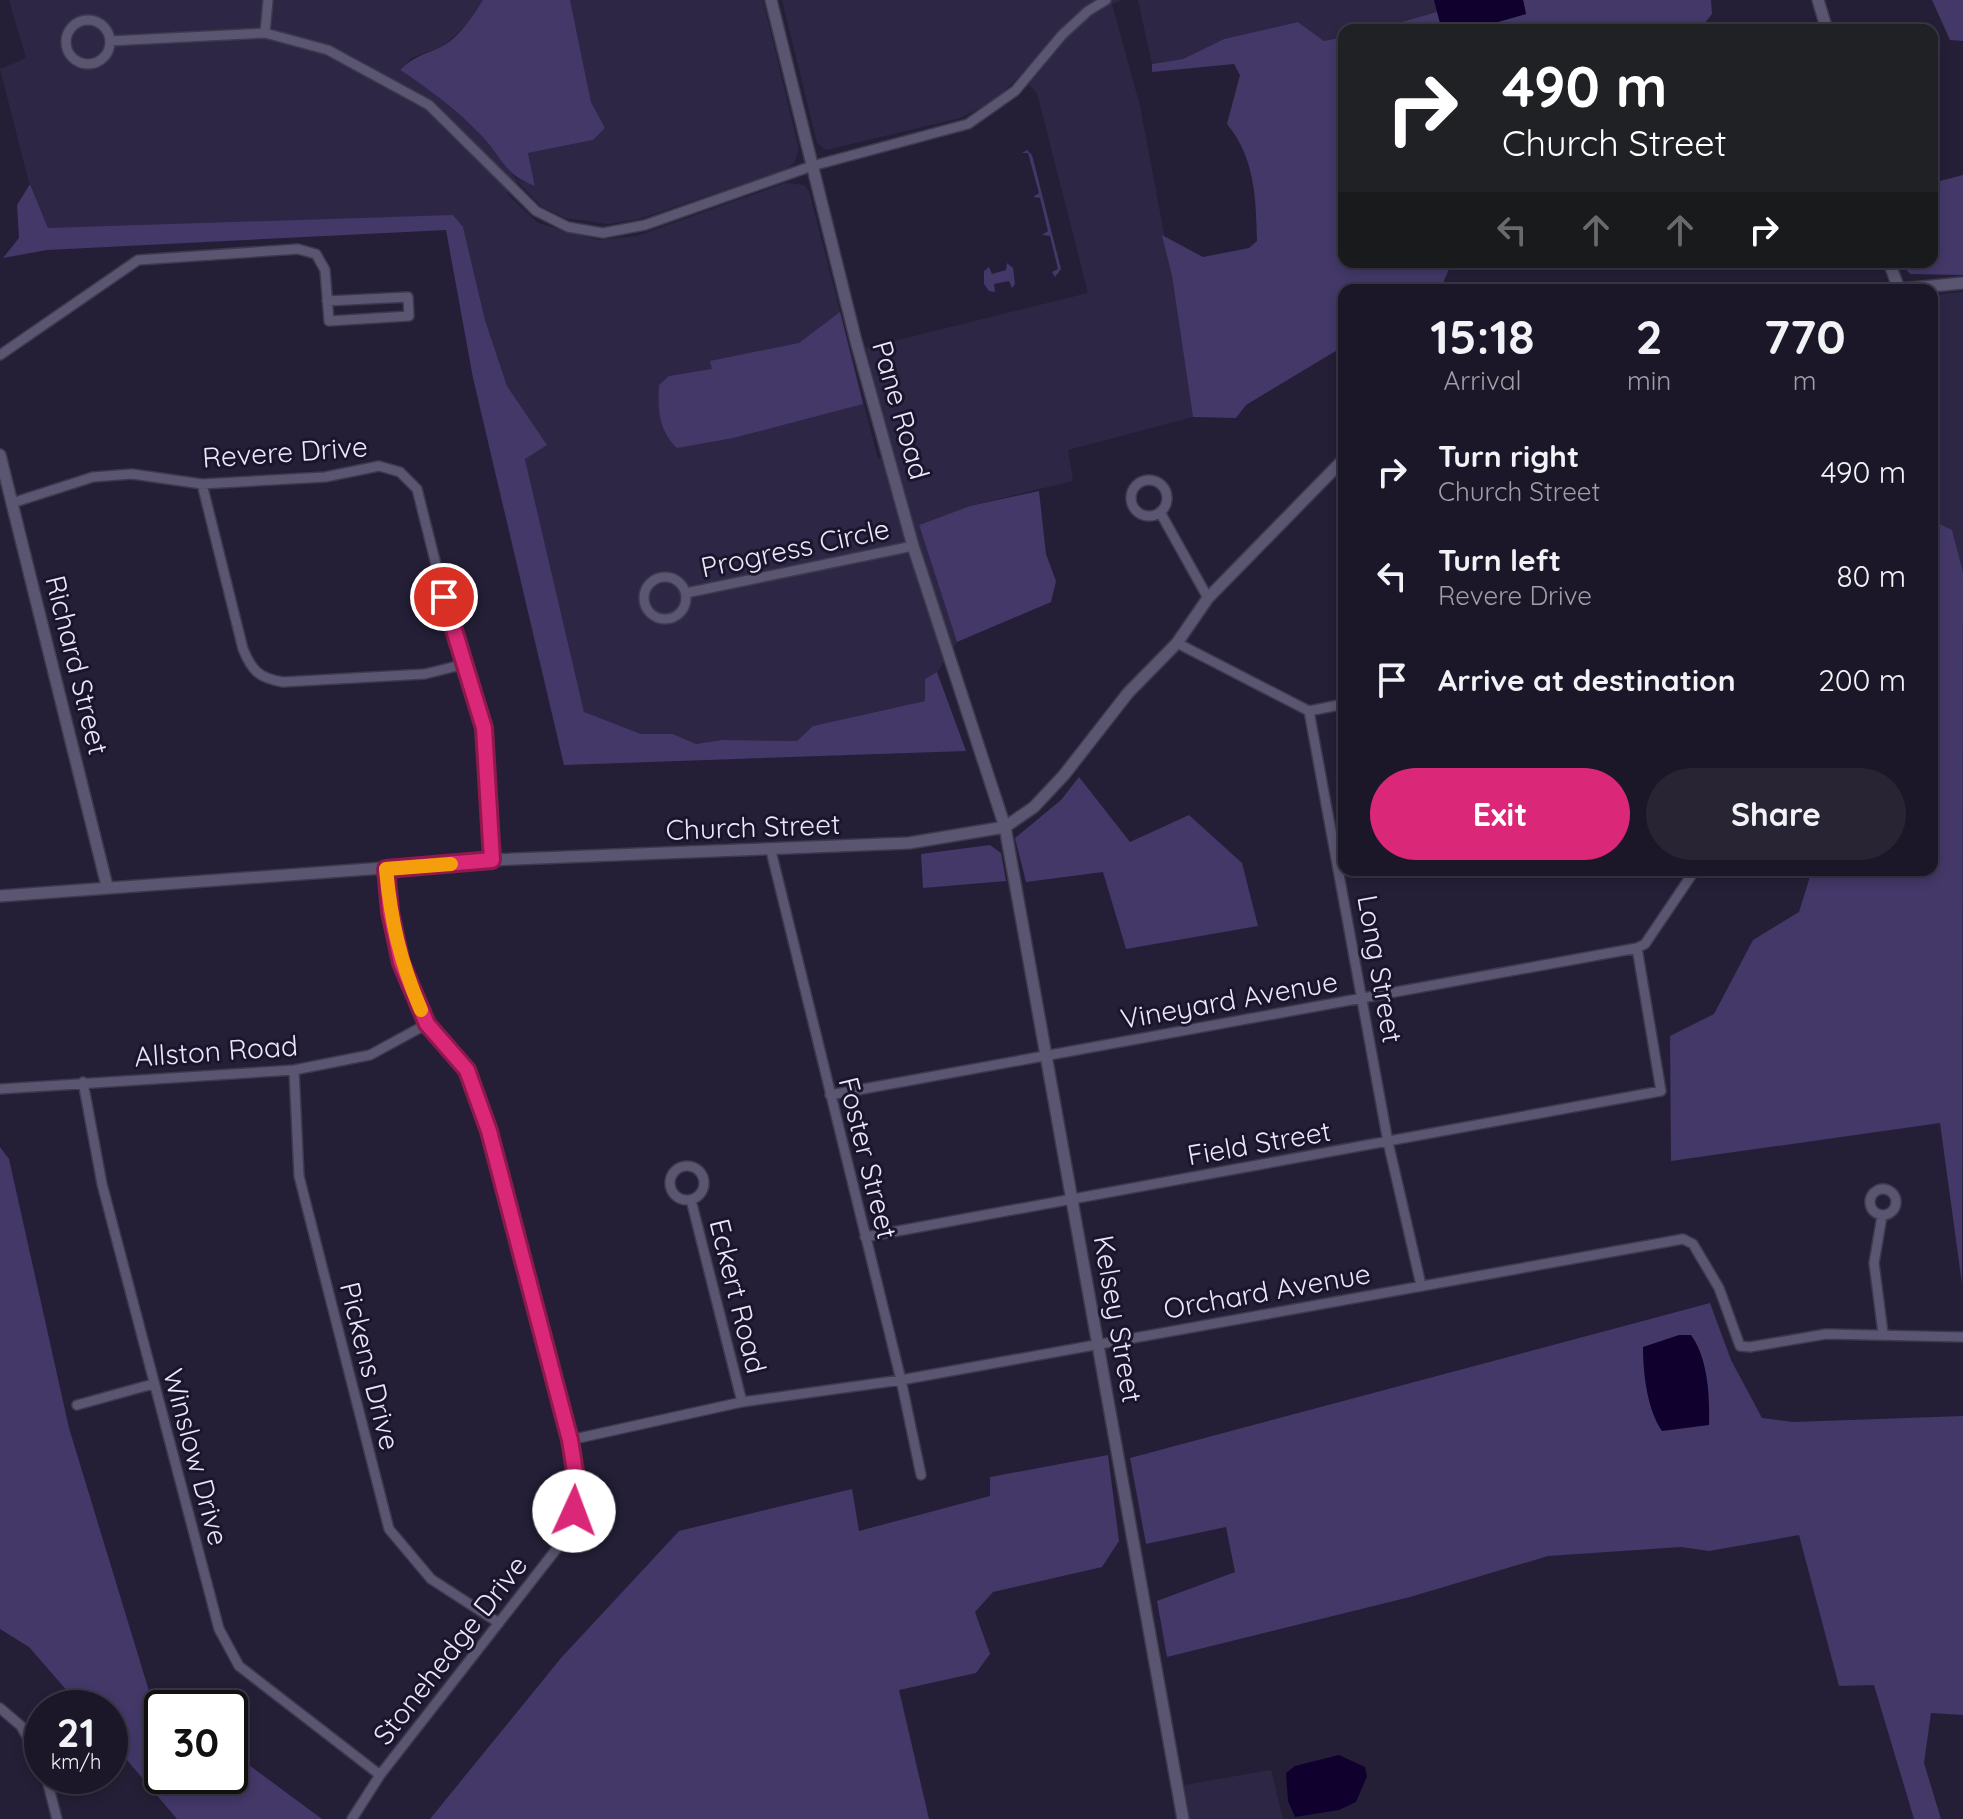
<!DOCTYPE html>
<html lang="en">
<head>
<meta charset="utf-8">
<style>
  :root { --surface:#1b1728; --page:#282434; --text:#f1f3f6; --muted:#a09fa8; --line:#393645; --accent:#db2777 }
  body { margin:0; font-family:Quicksand,sans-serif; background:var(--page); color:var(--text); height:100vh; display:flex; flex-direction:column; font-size:30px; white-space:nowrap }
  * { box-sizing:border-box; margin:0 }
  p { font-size:26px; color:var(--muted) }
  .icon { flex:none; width:44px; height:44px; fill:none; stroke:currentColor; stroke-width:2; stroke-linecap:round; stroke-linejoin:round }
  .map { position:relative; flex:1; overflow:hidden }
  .drawer { position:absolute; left:1338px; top:284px; width:600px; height:592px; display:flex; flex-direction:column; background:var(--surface); border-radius:16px; box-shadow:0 4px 12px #0003,0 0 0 2px var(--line) }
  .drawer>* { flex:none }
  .guide { position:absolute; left:1338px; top:24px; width:600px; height:244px; border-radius:16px; box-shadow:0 4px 12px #0003,0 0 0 2px var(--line); background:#202124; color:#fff; overflow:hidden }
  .speed { position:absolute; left:24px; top:1690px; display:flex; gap:16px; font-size:40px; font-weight:700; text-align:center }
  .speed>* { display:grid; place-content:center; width:104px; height:104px; border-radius:50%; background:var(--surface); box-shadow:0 4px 12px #0003,0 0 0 2px var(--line); line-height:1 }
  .speed small { font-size:20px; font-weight:400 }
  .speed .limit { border:4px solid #111; border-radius:12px; background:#fff; color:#111 }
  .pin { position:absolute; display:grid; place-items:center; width:68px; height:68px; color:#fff; margin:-34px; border:4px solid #fff; border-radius:50%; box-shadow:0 2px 8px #0007 }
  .me { position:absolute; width:88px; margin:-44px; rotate:2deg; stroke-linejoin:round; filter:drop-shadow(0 0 6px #0008) }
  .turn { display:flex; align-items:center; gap:28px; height:168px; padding:0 32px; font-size:36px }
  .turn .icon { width:104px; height:104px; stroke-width:2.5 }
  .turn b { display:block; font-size:56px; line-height:68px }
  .lanes { display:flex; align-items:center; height:76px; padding:0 32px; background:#0003; justify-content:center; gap:40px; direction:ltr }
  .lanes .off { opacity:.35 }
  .eta { display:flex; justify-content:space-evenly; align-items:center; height:136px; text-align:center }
  .eta b { font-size:48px; font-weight:700; line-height:56px }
  .primary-button { display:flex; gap:16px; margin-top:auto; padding:16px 32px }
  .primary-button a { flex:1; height:92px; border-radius:48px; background:var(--accent); color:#fff; font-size:32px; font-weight:700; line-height:92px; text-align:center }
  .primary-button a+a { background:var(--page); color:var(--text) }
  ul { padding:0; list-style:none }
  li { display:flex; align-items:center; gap:24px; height:104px; padding:0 32px }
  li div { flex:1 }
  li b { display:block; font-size:30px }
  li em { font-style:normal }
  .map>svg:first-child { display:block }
  .built { fill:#2d2745 }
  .green { fill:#433868 }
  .water { fill:#10002e }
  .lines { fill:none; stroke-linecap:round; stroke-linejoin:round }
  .minor-casing { stroke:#3e394d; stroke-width:12 }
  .tertiary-casing { stroke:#3e394d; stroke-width:14 }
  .minor { stroke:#5a5570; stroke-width:9 }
  .tertiary { stroke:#5a5570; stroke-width:11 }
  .route-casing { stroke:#8e194d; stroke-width:20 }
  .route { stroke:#db2777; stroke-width:14 }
  .slow { stroke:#f59e0b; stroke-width:14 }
  .labels { text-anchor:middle; stroke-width:6; stroke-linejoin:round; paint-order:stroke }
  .street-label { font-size:28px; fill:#eae7f8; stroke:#1a152c }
</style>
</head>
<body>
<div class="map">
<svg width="1963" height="1819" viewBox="0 0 1963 1819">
  <rect width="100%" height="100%" fill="#241f36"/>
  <!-- built -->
  <path class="built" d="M9 0H483L467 25 442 47 411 58 400 70 434 93 481 134 517 180 535 185 528 153 593 140 605 128 591 102 570 0H763L799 150 794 163 784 170 639 219 608 224 565 218 541 206 517 181 507 194 538 223 598 240 637 236 785 183 804 185 809 191 878 459 891 451 866 348 1088 293 1037 93 1020 75 996 100 960 118 826 150 817 143 782 0H1122L1112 4 1140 106 1172 276 1193 417 1068 450 1073 481 970 506 919 525 957 642 937 672 925 679V701L813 726 797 741 722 740 696 744 673 734H641L584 713 525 458 546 444 507 386 485 320 463 227 48 228 28 179 0 69 26 58Z
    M1138 0H1434L1437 12 1373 30H1344V37L1324 41 1298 22 1224 39 1183 59 1152 64Z
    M1963 292V572L1952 530 1932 520V295Z
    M1271 1770 1283 1819H1190L1184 1785Z"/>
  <!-- green -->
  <path class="green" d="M483 0H570L591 102 605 128 593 140 528 153 535 186C504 176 500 153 478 132 454 108 428 88 400 70 413 57 423 55 439 48 459 39 472 17 483 0Z
    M1523 0H1711L1712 14 1699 30H1494V23L1526 14Z
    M1932 0H1963V41L1950 40Z
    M1437 12 1442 30H1373Z
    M1298 22 1324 41 1344 37V262H1452L1440 290H1344V346L1246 405 1236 418 1193 417 1172 276 1162 235 1203 257 1249 248 1257 241C1256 198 1255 158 1227 124L1240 75 1234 64 1152 72V64L1183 59 1224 39Z
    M1027 150 1032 155 1061 269 1055 277 1052 272 1058 269 1050 236 1042 235 1048 231 1040 198 1033 197 1039 193 1028 153H1022Z
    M1963 175V275L1910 274 1899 262H1932V183Z
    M30 184 48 228 453 215 463 227 485 320 507 386 547 445 525 459 584 712 641 734H673L696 744 722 740 797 741 813 726 925 701V679L937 672 966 751 564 765 473 378 446 230 47 250 3 258 19 238 17 205Z
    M1007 263 1013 268 1015 284 1012 288 1009 281 994 284 995 292 989 291 984 284V271L989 267 992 274 1006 270Z
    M840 312 863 404 733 438 677 448C658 429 658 410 659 385L669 376 712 369 710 361 799 343Z
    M1039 491 1046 554 1056 581 1051 602 957 642 919 525 970 506Z
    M1932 520 1952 530 1963 572 1962 1284 1940 1123 1671 1161 1670 1036 1714 1014 1753 940 1799 912 1812 870H1932Z
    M1079 777 1130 842 1189 815 1242 863 1258 926 1126 949 1103 872 1026 882 1015 838 1061 800Z
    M990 845 1001 853 1006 881 923 888 921 854Z
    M0 1147 9 1159 69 1428 149 1691 171 1708H162V1776H230V1751L322 1819H177L110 1740V1708H82L29 1647 0 1629Z
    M1710 1303 1731 1360 1762 1418 1793 1422 1963 1416V1715L1931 1713 1924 1763 1941 1819H1914L1874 1685 1839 1686 1799 1535 1709 1551 1681 1547 1548 1556 1410 1597 1167 1657 1157 1601 1235 1572 1226 1527 1146 1544 1130 1458Z
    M1108 1455 1119 1541 1102 1567 993 1592 975 1612 990 1654 976 1673 899 1690 929 1819H430L561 1658 679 1531 852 1489 859 1531 990 1496V1477Z"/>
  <!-- water -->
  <path class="water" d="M1434 0H1523L1526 14 1494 23V30H1442Z
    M1679 1335H1691C1708 1358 1710 1397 1709 1425L1662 1431C1647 1409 1643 1373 1643 1347Z
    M1339 1755 1365 1767 1367 1776 1356 1802 1339 1810 1295 1817 1288 1801 1286 1773 1295 1766Z"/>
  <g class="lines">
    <defs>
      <path id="minor" d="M66 42a22 22 0 1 1 44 0a22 22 0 1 1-44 0Z
        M265 33 268 0
        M110 41 265 33 328 50 429 105 536 211 568 227 603 233 645 225 812 166 968 124 1015 91 1062 35 1088 11 1106 0
        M0 355 138 260 298 249 316 254 325 270 329 321 409 316 408 297 327 301
        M1131 498a18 18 0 1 1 36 0a18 18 0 1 1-36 0Z
        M202 484 243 649C252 671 259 678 283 682L425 674 465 664
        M12 503 93 477 132 474 202 484 325 477 379 466 400 472 417 489 451 624 477 696 484 728 492 860
        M1160 512 1208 598
        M644 598a21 21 0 1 1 42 0a21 21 0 1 1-42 0Z
        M686 593 913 546
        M1177 643 1309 711 1388 1142 1421 1285
        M1309 711 1344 704
        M771 851 901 1380 921 1475
        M294 1070 299 1176 389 1529 431 1579 499 1623
        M83 1082 102 1184 219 1629 239 1666 380 1775
        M0 1089 294 1070 370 1055 427 1024
        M830 1095 1637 948
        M670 1183a17 17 0 1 1 34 0a17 17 0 1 1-34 0Z
        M1870 1202a13 13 0 1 1 26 0a13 13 0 1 1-26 0Z
        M691 1200 742 1402
        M1882 1216 1874 1263 1883 1333
        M865 1237 1661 1091 1637 948 1645 944 1695 870
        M77 1405 153 1384
        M570 1440 742 1402 901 1380 1683 1239 1693 1244 1719 1288 1740 1346 1750 1347 1826 1334 1963 1337
        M0 1708 21 1726 42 1763
        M46 1776 57 1819
        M352 1819 380 1775 569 1533 578 1490 570 1440C538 1319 512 1195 470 1077 462 1057 441 1043 429 1026 399 983 390 919 386 869"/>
      <path id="tertiary" d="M771 0 856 341 913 546 1005 827 1183 1819
        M1818 0 1827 30
        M1889 262 1899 289
        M1892 290 1963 283
        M0 455 107 886
        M0 896 492 860 909 843 1005 827 1034 807 1064 775 1128 693 1177 643 1208 598 1344 459"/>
    </defs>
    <!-- minor casing -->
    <use href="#minor" class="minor-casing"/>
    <!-- tertiary casing -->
    <use href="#tertiary" class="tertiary-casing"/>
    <!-- minor -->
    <use href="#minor" class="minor"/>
    <!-- tertiary -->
    <use href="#tertiary" class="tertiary"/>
  </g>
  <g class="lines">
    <defs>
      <path id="route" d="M444 597 484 728 492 860 386 869 390 912 401 963 427 1024 467 1070 489 1131 570 1440 578 1490 574 1511"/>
    </defs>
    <!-- route casing -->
    <use href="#route" class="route-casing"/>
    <!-- route -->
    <use href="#route" class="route"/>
    <!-- slow -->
    <path class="slow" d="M421 1010C400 961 391 922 386 869L451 864"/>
  </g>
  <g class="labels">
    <!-- street labels -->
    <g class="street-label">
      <text transform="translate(901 410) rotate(74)" y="10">Pane Road</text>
      <text transform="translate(285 452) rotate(-4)" y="10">Revere Drive</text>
      <text transform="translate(795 548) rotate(-12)" y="10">Progress Circle</text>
      <text transform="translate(77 665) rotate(76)" y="10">Richard Street</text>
      <text transform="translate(753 827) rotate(-2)" y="10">Church Street</text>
      <text transform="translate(1380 969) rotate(80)" y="10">Long Street</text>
      <text transform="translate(1229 1000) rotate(-10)" y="10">Vineyard Avenue</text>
      <text transform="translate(216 1051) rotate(-4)" y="10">Allston Road</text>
      <text transform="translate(1259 1143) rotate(-10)" y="10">Field Street</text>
      <text transform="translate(868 1158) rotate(76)" y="10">Foster Street</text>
      <text transform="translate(1267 1291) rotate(-10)" y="10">Orchard Avenue</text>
      <text transform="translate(738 1296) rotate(76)" y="10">Eckert Road</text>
      <text transform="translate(1118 1319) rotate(80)" y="10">Kelsey Street</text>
      <text transform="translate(370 1366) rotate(76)" y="10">Pickens Drive</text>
      <text transform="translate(196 1457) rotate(75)" y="10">Winslow Drive</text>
      <text transform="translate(450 1650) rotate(-52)" y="10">Stonehedge Drive</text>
    </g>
  </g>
</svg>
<div class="speed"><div>21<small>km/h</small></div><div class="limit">30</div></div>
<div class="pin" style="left:444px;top:597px;background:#d93025"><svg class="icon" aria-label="arrive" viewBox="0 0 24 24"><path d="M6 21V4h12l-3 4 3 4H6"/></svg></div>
<svg class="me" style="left:574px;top:1511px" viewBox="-20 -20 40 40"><circle r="19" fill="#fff"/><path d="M0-13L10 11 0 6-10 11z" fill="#db2777"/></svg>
<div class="guide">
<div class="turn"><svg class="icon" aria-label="right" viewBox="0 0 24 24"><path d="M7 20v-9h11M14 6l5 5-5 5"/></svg><div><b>490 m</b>Church Street</div></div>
<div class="lanes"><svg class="icon off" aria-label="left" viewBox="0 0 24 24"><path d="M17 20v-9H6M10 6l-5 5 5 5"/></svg><svg class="icon off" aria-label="ahead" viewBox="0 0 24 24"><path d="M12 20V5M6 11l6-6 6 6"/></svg><svg class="icon off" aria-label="ahead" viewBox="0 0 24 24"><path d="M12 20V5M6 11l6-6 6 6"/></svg><svg class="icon" aria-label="right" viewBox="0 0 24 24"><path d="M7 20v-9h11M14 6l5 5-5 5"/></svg></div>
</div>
<section class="drawer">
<div class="eta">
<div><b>15:18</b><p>Arrival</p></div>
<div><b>2</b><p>min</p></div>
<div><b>770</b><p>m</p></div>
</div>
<ul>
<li><svg class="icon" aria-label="right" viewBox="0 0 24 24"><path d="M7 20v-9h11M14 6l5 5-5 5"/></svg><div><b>Turn right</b><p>Church Street</p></div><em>490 m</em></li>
<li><svg class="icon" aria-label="left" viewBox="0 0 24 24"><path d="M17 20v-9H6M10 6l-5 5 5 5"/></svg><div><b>Turn left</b><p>Revere Drive</p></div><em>80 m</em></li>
<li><svg class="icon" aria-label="arrive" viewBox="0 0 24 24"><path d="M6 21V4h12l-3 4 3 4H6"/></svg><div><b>Arrive at destination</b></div><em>200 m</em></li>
</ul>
<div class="primary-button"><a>Exit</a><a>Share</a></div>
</section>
</div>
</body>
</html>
